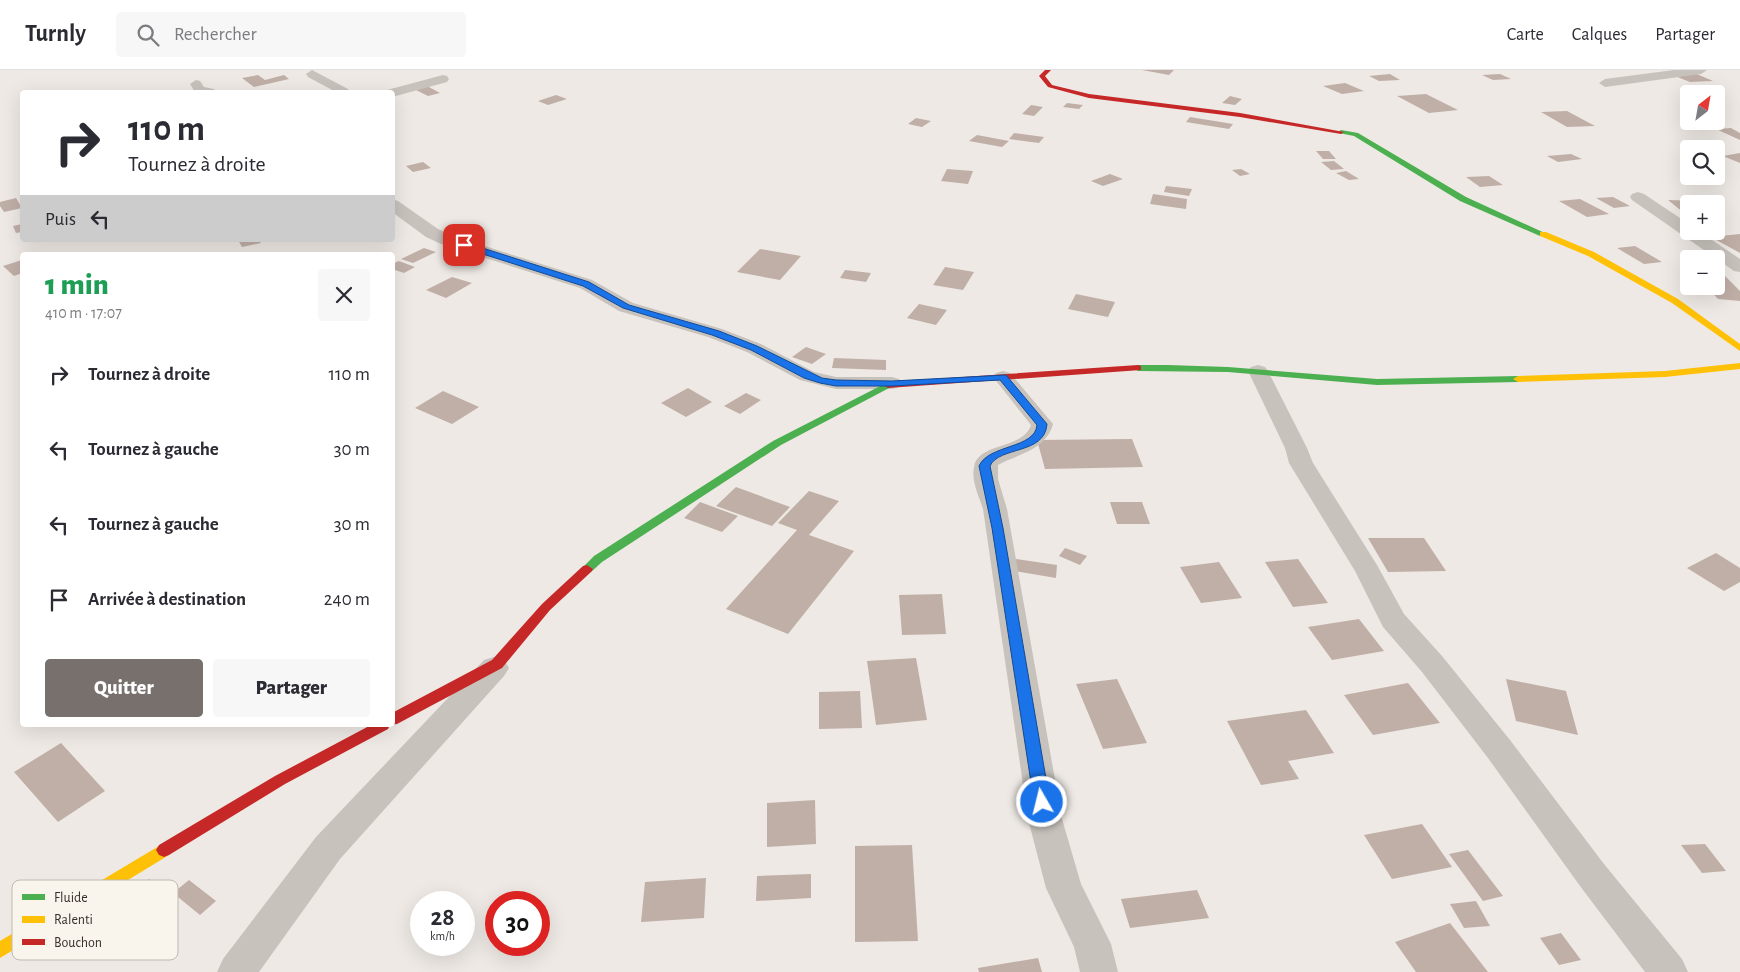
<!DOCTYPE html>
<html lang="fr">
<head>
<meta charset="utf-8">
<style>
  :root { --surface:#fff; --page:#f7f7f7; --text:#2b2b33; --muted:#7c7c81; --line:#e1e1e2; --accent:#78706c }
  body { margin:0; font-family:"Alegreya Sans",sans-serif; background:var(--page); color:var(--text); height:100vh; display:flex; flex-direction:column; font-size:19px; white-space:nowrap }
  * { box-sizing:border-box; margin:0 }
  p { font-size:16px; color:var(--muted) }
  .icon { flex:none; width:28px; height:28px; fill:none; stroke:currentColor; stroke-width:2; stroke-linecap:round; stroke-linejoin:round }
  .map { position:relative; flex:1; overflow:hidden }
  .drawer { position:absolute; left:20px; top:182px; width:375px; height:475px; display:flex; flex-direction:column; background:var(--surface); border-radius:5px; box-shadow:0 5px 20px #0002 }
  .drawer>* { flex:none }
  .hud { position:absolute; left:20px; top:20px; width:375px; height:152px; border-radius:5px; box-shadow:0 5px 20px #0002; background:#fff; color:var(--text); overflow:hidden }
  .needle { width:32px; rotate:31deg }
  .buttons { position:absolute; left:1680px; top:15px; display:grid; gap:10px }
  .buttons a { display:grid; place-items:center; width:45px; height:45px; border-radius:5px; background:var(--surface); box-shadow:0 5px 20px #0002; font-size:25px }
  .speed { position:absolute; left:410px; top:821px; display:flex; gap:10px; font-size:25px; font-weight:700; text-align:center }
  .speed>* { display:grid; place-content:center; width:65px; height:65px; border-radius:50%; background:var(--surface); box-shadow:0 5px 20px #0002; line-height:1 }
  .speed small { font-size:12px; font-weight:400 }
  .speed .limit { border:8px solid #d22; background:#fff; color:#111 }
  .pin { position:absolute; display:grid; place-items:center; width:42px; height:42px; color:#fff; margin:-21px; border-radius:10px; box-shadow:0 2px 8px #0006 }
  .me { position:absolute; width:55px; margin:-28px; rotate:352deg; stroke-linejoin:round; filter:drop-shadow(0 0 4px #0008) }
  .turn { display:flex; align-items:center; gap:18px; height:105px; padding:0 25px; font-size:22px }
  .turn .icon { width:65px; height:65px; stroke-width:2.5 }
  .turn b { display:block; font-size:35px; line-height:42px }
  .then { display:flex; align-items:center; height:48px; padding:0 25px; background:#0003; gap:10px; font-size:19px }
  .round { display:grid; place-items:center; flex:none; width:52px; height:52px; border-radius:5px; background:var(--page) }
  .head { display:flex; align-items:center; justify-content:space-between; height:85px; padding:0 25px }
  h1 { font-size:30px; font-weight:800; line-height:38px; color:#1e9e55 }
  .action { display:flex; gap:10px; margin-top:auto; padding:10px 25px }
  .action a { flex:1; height:58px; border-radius:5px; background:var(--accent); color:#fff; font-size:20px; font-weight:800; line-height:58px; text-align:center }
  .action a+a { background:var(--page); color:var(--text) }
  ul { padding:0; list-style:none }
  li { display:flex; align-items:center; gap:15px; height:75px; padding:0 25px }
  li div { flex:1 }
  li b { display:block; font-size:19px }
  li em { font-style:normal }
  header { display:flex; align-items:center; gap:30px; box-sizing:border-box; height:70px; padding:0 25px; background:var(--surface); border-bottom:1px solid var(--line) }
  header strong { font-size:24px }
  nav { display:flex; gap:28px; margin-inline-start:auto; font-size:18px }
  .search { width:350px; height:45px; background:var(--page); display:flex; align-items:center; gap:12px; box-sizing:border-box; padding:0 18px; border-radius:5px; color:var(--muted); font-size:19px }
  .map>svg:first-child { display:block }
  .building { fill:#c0afa7 }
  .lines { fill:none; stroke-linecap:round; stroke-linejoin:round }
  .street { fill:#c7c2bc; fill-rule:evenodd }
  .fast { fill:#4caf50; fill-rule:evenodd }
  .slow { fill:#ffc107; fill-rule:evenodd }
  .jam { fill:#c62828; fill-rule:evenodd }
  .route { fill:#1a73e8; stroke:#114b97 }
  .key { fill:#f9f4ec; stroke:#bfb9b2; stroke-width:1 }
  .key-label { font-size:14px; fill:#382f2b }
</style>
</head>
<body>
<header>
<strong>Turnly</strong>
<div class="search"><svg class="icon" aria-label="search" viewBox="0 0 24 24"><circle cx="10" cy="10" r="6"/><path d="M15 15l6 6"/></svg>Rechercher</div>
<nav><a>Carte</a><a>Calques</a><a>Partager</a></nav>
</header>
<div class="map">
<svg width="1740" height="902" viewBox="0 0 1740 902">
  <rect width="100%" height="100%" fill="#eee9e4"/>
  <!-- building -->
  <path class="building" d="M1142 0H1174L1169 5Z
    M1692 2 1713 11 1690 12 1670 4Z
    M1390 4 1400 10 1379 11 1369 6Z
    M1500 4 1511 9 1493 10 1482 5Z
    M258 5 265 10 284 5 289 9 254 17 242 8Z
    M1345 13 1364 21 1342 24 1323 16Z
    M427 16 440 23 428 26 414 19Z
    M1426 24 1458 40 1429 43 1397 26Z
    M556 25 567 29 548 35 538 31Z
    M1230 26 1242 29 1235 35 1222 33Z
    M1067 33 1083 35 1079 39 1063 37Z
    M1031 35 1043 37 1034 46 1022 44Z
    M1567 41 1595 56 1567 57 1541 42Z
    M1190 47 1233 54 1229 59 1186 52Z
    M916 48 931 51 922 57 908 54Z
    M1731 58 1740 63V70L1716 59Z
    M1014 63 1044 67 1039 73 1009 69Z
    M977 65 1009 71 1002 77 969 71Z
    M1316 81H1329L1336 89H1323Z
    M1740 83V93L1723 86Z
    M1571 84 1582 89 1558 92 1547 86Z
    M1334 91 1344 99 1331 100 1321 92Z
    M423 92 431 98 413 102 406 96Z
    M947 99 973 101 968 114 941 111Z
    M1241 99 1250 104 1240 106 1232 100Z
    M1346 101 1359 109 1349 110 1336 103Z
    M1110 104 1123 109 1103 116 1091 111Z
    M1489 106 1503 115 1480 117 1466 107Z
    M1166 116 1192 119 1189 126 1164 122Z
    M1153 124 1187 129 1186 139 1150 134Z
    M1613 127 1630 136 1614 138 1596 128Z
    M16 128 22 138 4 142 0 136V132Z
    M1580 129 1609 144 1587 147 1559 131Z
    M1668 130 1703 131 1706 134H1689V144L1684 143Z
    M22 154V162L16 163 13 156Z
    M1740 164V183L1711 167Z
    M238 170H259L261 173 242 177Z
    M1635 176 1662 192 1644 194 1617 178Z
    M424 178 436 182 413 193 401 189Z
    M760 179 801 186 780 210 737 202Z
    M22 190V203L14 206 3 196Z
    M399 191 415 197 404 203 392 199V194Z
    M945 197 974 202 963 220 933 215Z
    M1716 197 1740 221V231L1718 229 1706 216H1716Z
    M845 200 871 203 866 212 840 208Z
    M452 207 472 213 446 228 426 220Z
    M1076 224 1115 232 1108 247 1068 239Z
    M919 234 947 240 936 255 907 248Z
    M806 277 826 284 812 294 792 287Z
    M834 288 886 290V300L832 298Z
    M688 318 712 332 686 347 661 333Z
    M443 321 479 337 452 354 415 338Z
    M746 323 761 330 740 344 724 336Z
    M1132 369 1143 397 1045 399 1037 370Z
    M736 417 790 437 772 456 716 436Z
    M809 421 839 431 809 465 854 481 788 564 726 539 797 460 778 453Z
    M700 432 738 446 722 462 684 448Z
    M1110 432H1142L1150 454H1117Z
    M1368 468H1424L1446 501 1388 502Z
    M1065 478 1087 486 1080 495 1059 486Z
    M1716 483 1740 498V512L1724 521 1687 498Z
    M1016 489 1057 495 1056 508 1014 501Z
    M1298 489 1328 533 1293 537 1265 492Z
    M1219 492 1242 528 1201 533 1180 497Z
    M942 524 946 564 902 565 899 525Z
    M1359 549 1384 581 1332 590 1308 557Z
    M916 588 927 650 876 655 867 591Z
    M1117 609 1147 673 1103 679 1076 614Z
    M1506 609 1566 621 1578 665 1516 651Z
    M1408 613 1440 653 1373 665 1344 625Z
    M860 621 862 658 819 659V622Z
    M1306 640 1334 683 1288 691 1299 709 1261 715 1227 651Z
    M61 673 105 721 58 752 14 702Z
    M815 730 816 774 767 777V733Z
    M1422 754 1452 797 1392 809 1364 765Z
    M1705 774 1726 801 1702 803 1681 775Z
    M912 775 918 871 855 872V776Z
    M1468 780 1503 826 1483 831 1449 784Z
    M811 804V828L756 831 757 806Z
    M706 808 704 848 641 852 645 812Z
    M149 809 164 822 97 877 82 863Z
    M189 810 216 831 200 845 173 823Z
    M1197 820 1209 848 1130 858 1121 829Z
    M1476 831 1490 856 1464 858 1450 834Z
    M1450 853 1488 902H1416L1395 872Z
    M1561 863 1581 890 1559 895 1540 868Z
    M1038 888 1042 902H979L978 898Z"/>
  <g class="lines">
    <!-- street -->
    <path class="street" d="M312 0 348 19 350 22H336L308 7 306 4Z
      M1674 0H1707L1701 4 1605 17 1599 13 1605 9Z
      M443 5 447 6 449 9 447 12 392 27V22H386L387 20Z
      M196 10 200 11 204 17 214 19 216 22H195L190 14Z
      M1638 122 1644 124 1689 154V161H1699L1740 189V202L1734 201 1632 130 1630 127 1632 124Z
      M392 129 398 131 438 159 453 166 592 210 633 233 722 259 761 274 814 302 836 307H892L899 309 903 313 899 317 892 319H836L800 310 747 282 708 267 619 241 580 218 441 174 426 167 392 142Z
      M1258 295 1265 297 1268 301 1307 378 1313 393 1377 495 1404 544 1442 586 1510 670 1604 794 1682 889 1688 902H1645L1580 816 1488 688 1422 602 1383 557 1355 501 1289 393 1285 378 1248 301 1251 297Z
      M1003 301 1010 303 1053 354C1046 380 1018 384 998 395V409L1007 439 1062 749 1081 814 1111 874 1118 902H1080L1074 877 1046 818 1028 749 983 439C979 426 971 411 974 397 978 372 1023 380 1031 355L993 307 996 303Z
      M494 587 504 590 509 598 504 606 340 789 259 902H217L223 889 316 767 484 590Z"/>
    <!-- fast -->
    <path class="fast" d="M1341 60 1358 63 1466 127 1547 164 1540 166 1460 131 1354 66 1339 63 1338 62Z
      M1168 295 1228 297 1377 309 1518 306 1523 309 1518 312 1377 315 1228 302 1138 301 1133 298 1138 295Z
      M888 312 891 313V317L781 375 602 492 591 502H583L581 499 594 486 773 371Z"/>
    <!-- slow -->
    <path class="slow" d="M1540 162H1546L1594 182 1678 229 1740 274V281L1672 233 1588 186 1540 166Z
      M1740 293V299L1665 307 1518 312 1513 309 1518 306 1665 301Z
      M164 773 169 775 172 780 169 785 0 888V871Z"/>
    <!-- jam -->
    <path class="jam" d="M1045 0H1051L1045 6 1052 15 1089 24 1240 43 1344 62 1341 64 1240 47 1089 28 1048 17 1039 6Z
      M1138 295 1141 296V300L888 318 883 315 888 312Z
      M587 495 593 499 591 502 550 540 502 598 397 654 390 655H392V643L492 590 542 534 583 496Z
      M371 655H390L388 659 285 714 169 785 164 787 159 785 156 780 159 775 275 706Z"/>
  </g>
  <!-- route -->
  <path class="route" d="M461 173H467L589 212 629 235 719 261 757 276 822 308 836 310 892 311 1006 305 1047 354C1045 385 999 376 990 396L1003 458 1050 732 1047 737 1042 739 1037 737 1034 732 992 458 979 396C989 374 1035 379 1037 355L1000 310 892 316H836L820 313 804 308 751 280 712 265 623 238 583 216 461 177Z"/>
  <!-- legend -->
  <rect x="12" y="810" width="166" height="80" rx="8" class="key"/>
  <rect x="22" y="824" width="23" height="6" fill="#4caf50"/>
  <rect x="22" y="846" width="23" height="7" fill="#ffc107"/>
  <rect x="22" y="869" width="23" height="6" fill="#c62828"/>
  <g class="key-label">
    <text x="54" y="832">Fluide</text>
    <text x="54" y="854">Ralenti</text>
    <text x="54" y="877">Bouchon</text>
  </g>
</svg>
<div class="buttons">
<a><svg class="needle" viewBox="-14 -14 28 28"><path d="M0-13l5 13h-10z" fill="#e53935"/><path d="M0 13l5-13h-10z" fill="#7c7c81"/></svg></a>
<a><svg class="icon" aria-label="search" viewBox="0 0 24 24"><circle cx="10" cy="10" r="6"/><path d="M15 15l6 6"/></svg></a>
<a>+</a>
<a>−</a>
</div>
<div class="speed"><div>28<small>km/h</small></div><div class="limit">30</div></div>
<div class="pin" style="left:464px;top:175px;background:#d93025"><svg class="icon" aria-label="arrive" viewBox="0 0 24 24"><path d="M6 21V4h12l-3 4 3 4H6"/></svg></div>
<svg class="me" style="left:1042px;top:732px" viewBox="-20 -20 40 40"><circle r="17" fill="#1a73e8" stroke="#fff" stroke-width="3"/><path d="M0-11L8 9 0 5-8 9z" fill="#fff"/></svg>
<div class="hud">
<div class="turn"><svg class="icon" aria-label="right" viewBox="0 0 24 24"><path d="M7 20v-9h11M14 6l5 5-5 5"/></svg><div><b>110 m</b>Tournez à droite</div></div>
<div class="then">Puis<svg class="icon" aria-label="left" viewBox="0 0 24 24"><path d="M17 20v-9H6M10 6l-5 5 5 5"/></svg></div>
</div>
<section class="drawer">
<div class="head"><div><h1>1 min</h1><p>410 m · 17:07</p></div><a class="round"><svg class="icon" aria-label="close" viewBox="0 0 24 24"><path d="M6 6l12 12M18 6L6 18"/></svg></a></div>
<ul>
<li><svg class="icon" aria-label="right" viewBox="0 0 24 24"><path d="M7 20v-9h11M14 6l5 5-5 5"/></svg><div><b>Tournez à droite</b></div><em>110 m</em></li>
<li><svg class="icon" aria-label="left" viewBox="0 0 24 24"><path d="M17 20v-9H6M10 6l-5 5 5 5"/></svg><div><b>Tournez à gauche</b></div><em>30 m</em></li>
<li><svg class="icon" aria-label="left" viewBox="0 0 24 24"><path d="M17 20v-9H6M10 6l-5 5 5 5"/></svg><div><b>Tournez à gauche</b></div><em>30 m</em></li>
<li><svg class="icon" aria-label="arrive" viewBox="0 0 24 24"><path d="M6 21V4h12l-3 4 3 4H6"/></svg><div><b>Arrivée à destination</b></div><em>240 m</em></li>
</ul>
<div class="action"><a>Quitter</a><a>Partager</a></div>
</section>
</div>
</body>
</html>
